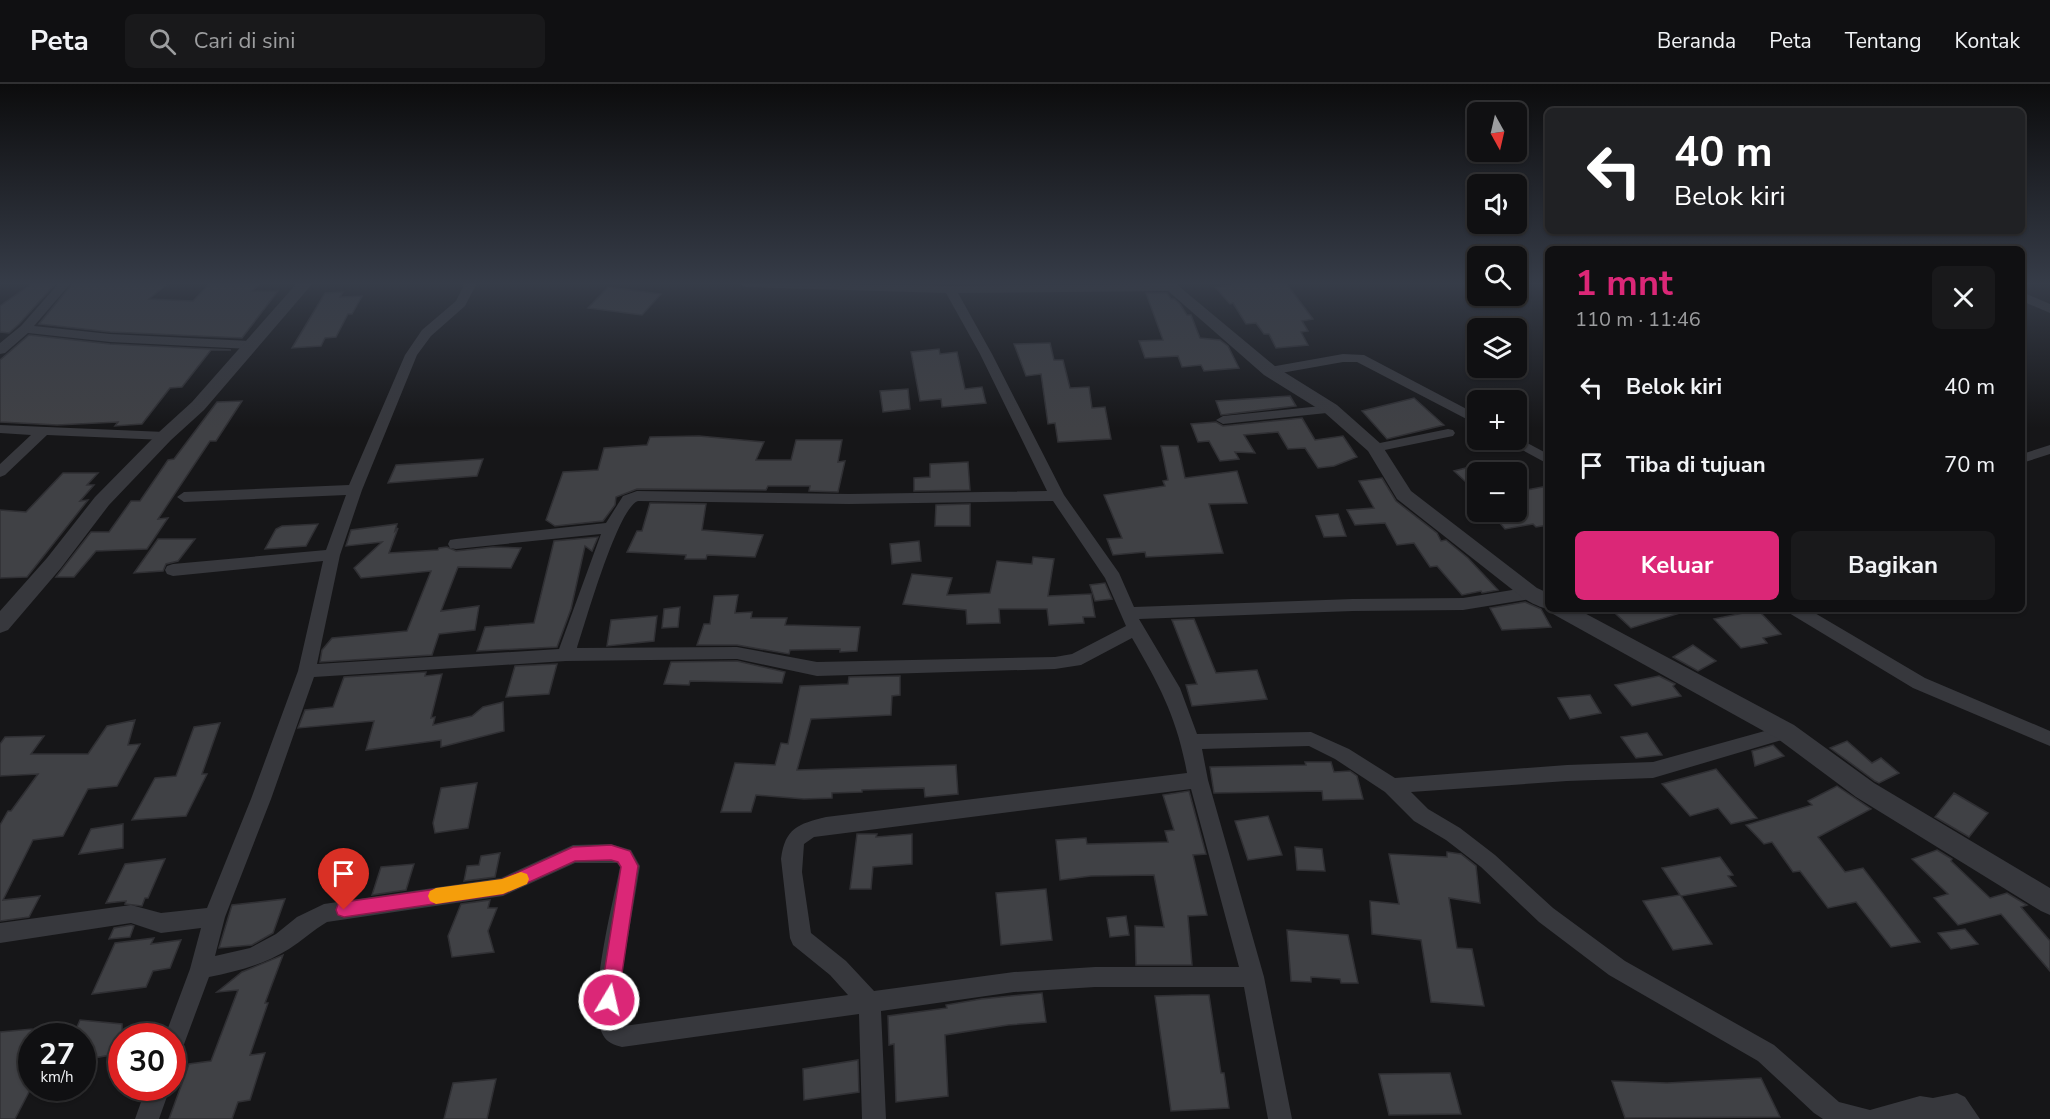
<!DOCTYPE html>
<html lang="id">
<head>
<meta charset="utf-8">
<style>
  :root { --surface:#101012; --page:#19191b; --text:#f1f3f6; --muted:#9c9d9f; --line:#303032; --accent:#db2777 }
  body { margin:0; font-family:"Nunito Sans",sans-serif; background:var(--page); color:var(--text); height:100vh; display:flex; flex-direction:column; font-size:22px; white-space:nowrap }
  * { box-sizing:border-box; margin:0 }
  p { font-size:20px; color:var(--muted) }
  .icon { flex:none; width:33px; height:33px; fill:none; stroke:currentColor; stroke-width:2; stroke-linecap:round; stroke-linejoin:round }
  .map { position:relative; flex:1; overflow:hidden }
  .side { position:absolute; left:1545px; top:162px; width:480px; height:366px; display:flex; flex-direction:column; background:var(--surface); border-radius:9px; box-shadow:0 2px 4px #0004,0 0 0 2px var(--line) }
  .side>* { flex:none }
  .guide { position:absolute; left:1545px; top:24px; width:480px; height:126px; border-radius:9px; box-shadow:0 2px 4px #0004,0 0 0 2px var(--line); background:#202124; color:#fff; overflow:hidden }
  .needle { width:39px; rotate:172deg }
  .buttons { position:absolute; left:1467px; top:18px; display:grid; gap:12px }
  .buttons a { display:grid; place-items:center; width:60px; height:60px; border-radius:9px; background:var(--surface); box-shadow:0 2px 4px #0004,0 0 0 2px var(--line); font-size:30px }
  .speed { position:absolute; left:18px; top:939px; display:flex; gap:12px; font-size:30px; font-weight:700; text-align:center }
  .speed>* { display:grid; place-content:center; width:78px; height:78px; border-radius:50%; background:var(--surface); box-shadow:0 2px 4px #0004,0 0 0 2px var(--line); line-height:1 }
  .speed small { font-size:15px; font-weight:400 }
  .speed .limit { border:9px solid #d22; background:#fff; color:#111 }
  .pin { position:absolute; display:grid; place-items:center; width:51px; height:51px; color:#fff; margin:-62px -26px; border-radius:50% 50% 50% 0; rotate:-45deg; box-shadow:0 0 6px #0007 }
  .pin .icon { rotate:45deg }
  .me { position:absolute; width:66px; margin:-33px; rotate:9deg; stroke-linejoin:round; filter:drop-shadow(0 0 4px #0008) }
  .turn { display:flex; align-items:center; gap:21px; height:126px; padding:0 30px; font-size:27px }
  .turn .icon { width:78px; height:78px; stroke-width:2.5 }
  .turn b { display:block; font-size:42px; line-height:51px }
  .round { display:grid; place-items:center; flex:none; width:63px; height:63px; border-radius:9px; background:var(--page) }
  .overview { display:flex; align-items:center; justify-content:space-between; height:102px; padding:0 30px }
  h1 { font-size:36px; font-weight:700; line-height:45px; color:var(--accent) }
  .button { display:flex; gap:12px; margin-top:auto; padding:12px 30px }
  .button a { flex:1; height:69px; border-radius:9px; background:var(--accent); color:#fff; font-size:24px; font-weight:700; line-height:69px; text-align:center }
  .button a+a { background:var(--page); color:var(--text) }
  ul { padding:0; list-style:none }
  li { display:flex; align-items:center; gap:18px; height:78px; padding:0 30px }
  li div { flex:1 }
  li b { display:block; font-size:22px }
  li em { font-style:normal }
  header { display:flex; align-items:center; gap:36px; box-sizing:border-box; height:84px; padding:0 30px; background:var(--surface); border-bottom:2px solid var(--line) }
  header strong { font-size:28px }
  nav { display:flex; gap:33px; margin-inline-start:auto; font-size:21px }
  .search { width:420px; height:54px; background:var(--page); display:flex; align-items:center; gap:15px; box-sizing:border-box; padding:0 21px; border-radius:9px; color:var(--muted); font-size:22px }
  .map>svg:first-child { display:block }
  .building { fill:#404145; stroke:#303034; stroke-width:1.5 }
  .lines { fill:none; stroke-linecap:round; stroke-linejoin:round }
  .minor { fill:#37383d; fill-rule:evenodd }
  .tertiary { fill:#37383d; fill-rule:evenodd }
  .route { fill:#db2777; stroke:#8e194d; stroke-width:1.5 }
  .slow { fill:#f59e0b }
</style>
</head>
<body>
<header>
<strong>Peta</strong>
<div class="search"><svg class="icon" aria-label="search" viewBox="0 0 24 24"><circle cx="10" cy="10" r="6"/><path d="M15 15l6 6"/></svg>Cari di sini</div>
<nav><a>Beranda</a><a>Peta</a><a>Tentang</a><a>Kontak</a></nav>
</header>
<div class="map">
<svg width="2050" height="1035" viewBox="0 0 2050 1035">
  <rect width="100%" height="100%" fill="#161618"/>
  <!-- building -->
  <path class="building" d="M33 199H56L19 240 9 249 0 248V222Z
    M73 199 166 201 149 215 193 217 210 199H261L252 207H278L242 254 110 248 39 240Z
    M1246 199H1286L1313 235 1302 237 1308 247 1301 248 1308 261 1276 264 1269 250H1264L1256 239 1246 240 1233 219 1230 220 1215 203Z
    M608 203 661 210 642 231 588 224Z
    M343 208 340 213 362 212 352 230H348L336 253 325 254 321 262 292 264 325 209Z
    M1146 209H1167L1171 215H1174L1180 220 1187 231H1191L1200 254 1220 256 1228 262 1239 284 1204 287 1201 281 1182 283 1178 272 1145 274 1139 257 1163 256Z
    M29 251 110 260 231 266H211L182 303 170 304 142 340 115 342 118 338 57 341 0 338V276Z
    M1050 259 1054 276H1063L1070 304 1089 303 1092 324 1105 323 1111 355 1058 358 1055 339 1048 340 1041 290 1026 292 1014 260Z
    M939 265 940 270 957 268 965 305 982 303 986 319 942 323 941 315 920 317 911 268Z
    M908 305 910 325 883 328 880 307Z
    M1290 312 1296 322 1221 331 1216 317Z
    M1414 314 1444 341 1387 355 1362 327Z
    M242 317 216 357H210L158 435 168 434 147 465 96 467 74 493H56L91 448H109L131 417H140L168 376 174 375 217 318Z
    M1302 334 1315 356 1343 352 1357 373 1334 382 1318 384 1305 364 1288 365 1278 348 1244 351 1255 369 1235 368 1239 375 1220 377 1209 357 1198 358 1191 340 1216 338 1223 342Z
    M699 352 764 358 756 376H791L796 356H842L838 378 845 377 838 408 809 407 810 402H768L766 406 637 405 616 413 615 421 603 437 555 442 546 436 563 388 598 386 604 364 647 361 650 353Z
    M1161 362H1178L1185 394 1237 387 1247 419 1209 420 1223 469 1146 473 1145 468 1113 471 1107 455 1122 454 1104 411 1165 402 1163 397 1168 396Z
    M483 375 477 392 388 399 396 381Z
    M968 378 970 406 914 407V394L930 393V380Z
    M1478 381V409L1454 387Z
    M63 389H98L87 401H94L80 417 88 416 27 493 0 494V426L26 428Z
    M1382 394 1396 417 1437 449 1441 457 1446 456 1468 474 1498 506 1482 509 1481 507 1462 511 1437 482 1430 483 1414 459 1397 461 1385 439 1355 441 1347 426 1374 424 1359 397Z
    M1548 402V441L1536 443 1533 440 1505 445 1493 431 1516 428V408Z
    M650 419 706 420 702 446 763 451 755 473 707 471 706 475H685L686 471 627 468 637 447H642Z
    M970 420V442H935L936 421Z
    M1338 430 1346 452 1324 453 1316 432Z
    M318 440 306 462 265 465 276 445 282 442Z
    M397 440 395 447 398 444 389 469 438 466 439 464 447 463 456 467 493 463 521 464 511 484 458 483 441 527 479 522 475 546 439 550 432 571 320 578 322 566 332 554 407 547 431 487 361 494 354 484 382 458 346 462 351 446Z
    M598 453 592 467 585 462 571 525 557 563 477 567 485 543 534 539 554 457Z
    M158 455H195L178 477 166 480 163 487 134 489Z
    M919 457 921 477 892 480 890 460Z
    M1033 473 1054 475 1048 512 1091 510 1095 533H1083L1084 539 1049 541 1047 525H999L1000 539 967 540 966 526 903 520 912 490 952 494 947 511 990 509 997 477 1032 480Z
    M1105 499 1112 515 1095 517 1090 501Z
    M738 511 735 529 752 528 751 534H787L785 541 860 543 857 567 840 568V565L790 566 789 570 737 561H697L704 540H710L714 512Z
    M1525 518 1541 525 1551 543 1502 546 1490 524Z
    M680 523 678 543 662 544 664 525Z
    M1631 525H1680V529L1631 544 1616 530Z
    M1758 526 1781 550 1763 554 1767 559 1741 564 1714 535Z
    M657 532 654 557 607 562 611 536Z
    M1194 535 1216 589 1257 586 1267 615 1192 622 1186 601 1197 600 1172 536Z
    M1693 561 1716 577 1698 587 1673 573Z
    M737 577 785 588 782 599 690 597 689 601 664 600 671 578Z
    M557 580 549 610 506 613 515 582Z
    M426 588 425 592 442 590 431 634 435 633 433 641 472 632 483 623 503 618 504 647 441 663V656L366 666 374 637 298 644 305 626 333 623 344 593Z
    M900 592V611L892 612 891 631 811 635 797 686 956 681 958 710 925 713 924 704 862 706V708L832 709V714L804 715 756 711 751 728H721L735 679 775 681 781 659 788 660 800 602 848 600 849 593Z
    M1659 592 1675 600 1673 602 1681 612 1632 622 1615 601Z
    M1590 611 1601 629 1570 635 1558 614Z
    M135 636 128 661 140 660 117 702 88 705 63 752 33 756 3 816 40 812 29 833 0 837V741L8 727H11L38 690 0 692V660L5 653 44 652 31 670H88L107 642Z
    M220 639 202 690H207L186 732 132 736 155 694 176 692 194 643Z
    M1647 649 1662 671 1636 674 1621 653Z
    M1847 657 1872 679 1881 674 1899 689 1879 699 1875 697 1830 664Z
    M1773 661 1784 672 1755 682 1752 667Z
    M1305 678H1331L1334 688 1350 687 1357 692 1363 715 1323 716 1322 707 1214 709 1210 683 1306 681Z
    M1716 685 1757 734 1731 740 1718 724 1690 732 1662 700Z
    M477 699 468 744 435 749 433 739 441 704Z
    M1837 702 1871 725 1818 753 1845 788 1863 784 1920 858 1891 863 1856 818 1828 824 1800 787 1793 788 1772 758 1764 760 1746 741 1812 721 1808 717Z
    M1189 707 1206 770 1193 771 1207 831 1188 832 1192 881H1136L1135 842 1164 843 1154 791 1091 792 1060 796 1056 756 1086 754 1087 760 1168 758 1165 747 1174 746 1163 711Z
    M1954 709 1988 729 1969 753 1935 733Z
    M1268 732 1282 771 1248 776 1235 737Z
    M123 740V764L79 770 91 745Z
    M857 750H877L876 753 912 750V780L873 783 871 805H850Z
    M1295 763 1322 765 1325 787 1297 786Z
    M1937 766 1952 775 1951 777 1990 814 2007 809 2027 821 2021 823 2050 857V887L2001 830 1958 841 1934 814 1948 810 1912 775Z
    M1447 768 1461 770 1476 782 1480 819 1449 814 1457 864 1472 865 1484 922 1431 918 1421 856 1372 850 1370 817 1399 820 1389 770 1447 773Z
    M500 769 495 793 464 797 467 782 479 781 481 772Z
    M1720 773 1733 791 1728 792 1736 802 1681 812 1712 860 1673 866 1643 817 1680 811 1662 784Z
    M165 775 148 814H145L142 822 125 820 126 817 106 819 125 780Z
    M414 780 406 806 372 811 381 783Z
    M1046 805 1052 856 1001 861 996 809Z
    M285 815 273 849 252 861 219 864 232 821Z
    M490 816 488 824H497L488 847 494 868 452 873 448 852 461 820Z
    M1126 832 1129 851 1110 853 1107 834Z
    M131 841 134 842 130 853 109 855 114 844Z
    M1965 845 1978 860 1951 865 1938 849Z
    M1287 846 1348 851 1358 899H1341L1340 895 1311 893V898L1291 897Z
    M154 854 151 860 181 856 170 884 153 887 146 903 92 910 115 859Z
    M283 871 265 919H268L250 971 265 969 250 1016 238 1018 232 1035H169L189 980 211 977 238 906 217 908 242 888Z
    M1042 909 1046 938 1008 941 945 951 948 1012 896 1018 894 960 889 961 888 932 947 924 946 921 981 915Z
    M1191 911H1209L1221 989H1224L1229 1024 1171 1027 1155 912Z
    M80 936 122 940V969L82 976V952H73Z
    M32 945V1002L15 1035H0V948Z
    M858 976 859 1008 804 1016 803 985Z
    M1450 989 1461 1030 1389 1031 1379 990Z
    M1761 994 1780 1033 1625 1034 1612 997 1667 999Z
    M496 995 487 1035H444L453 999Z"/>
  <g class="lines">
    <!-- minor -->
    <path class="minor" d="M59 199H71L34 242 110 250 250 257 256 261 250 265 110 258 28 249 5 269 0 270V259L21 242Z
      M465 199H477L465 222 431 252 417 271 362 406 340 471 317 580 559 565 601 450 456 465 450 464 448 460 450 456 456 455 606 439 623 412 637 407 849 410 1047 407 980 270 946 209 745 203 739 199 950 202 1174 200 1176 203 1170 207 958 209 992 270 1064 411 1119 489 1134 523 1353 515 1463 514 1530 503 1536 505 1538 509 1536 513 1530 515 1463 526 1353 527 1139 535 1180 604 1197 650 1311 648 1349 665 1395 694 1567 681 1653 678 1786 641 1792 643 1795 648 1792 653 1653 694 1567 697 1411 708 1428 725 1460 744 1495 771 1553 824 1625 877 1774 961 1839 1018 1870 1026 1920 1012 1933 1014 1957 1009 1965 1013 1980 1035H1823L1814 1029 1758 977 1609 891 1539 838 1481 783 1446 756 1414 737 1385 708 1335 675 1309 662 1202 665 1208 696 1264 893 1292 1035H1268L1244 903H1095L1014 908 881 927 886 1035H862L859 930 622 963C615 961 607 959 603 951 586 921 613 819 620 783L617 779H575L503 812 327 838C313 846 302 857 289 865 263 881 238 887 209 893L180 971 172 974V952H165L190 885 201 844 161 849 131 839 0 859V839L131 821 161 829 207 824 251 715 298 587 323 477 173 492 167 490 165 486 167 482 173 480 326 466 346 411 184 418 177 413 184 408 349 401 405 271 422 246 456 217ZM638 417 849 420 1053 417 1105 494 1126 542 1072 570 1055 573 817 578 737 563 577 564C585 540 618 423 638 417ZM1132 554C1160 602 1177 634 1187 689L826 733C798 740 785 744 781 775L790 854 793 861 830 891 848 911 624 942 620 930 622 889 640 782 631 766 611 760 573 761 501 794 324 820 297 833 276 850 250 864 215 872 225 833 271 715 314 593 566 577 737 575 817 592 1055 585 1081 581ZM1191 705 1239 883H1095L1014 888 874 907 846 877 811 849 802 788 804 760 814 753Z
      M2022 208 2050 220V229L2022 217Z
      M1343 270 1364 271 1478 331V341L1357 278H1343L1270 291 1263 287 1270 283Z
      M1331 321 1338 325 1336 328 1223 340 1216 336 1223 332Z
      M0 341 165 348 172 352 165 356 47 351 5 391 0 393V380L31 351 0 349Z
      M1448 345 1453 346 1455 349 1453 352 1375 368 1368 364 1375 360Z
      M1516 353 1548 370V380L1504 356H1516Z
      M2050 361V370L2022 379V370Z
      M1787 525H1808L1925 594 2050 647V662L1913 604 1789 529Z
      M146 1004H170L159 1035H135Z"/>
    <!-- tertiary -->
    <path class="tertiary" d="M297 199H313L204 326 171 356 109 421 61 484 8 546 0 549V527L47 474 95 413 159 348 192 318Z
      M1159 199H1175L1276 283 1337 321 1381 360 1411 407 1537 504 1548 509V525H1577L1794 641 1874 699 2050 804V831L2041 827 1856 713 1778 655 1553 530 1549 525C1540 524 1531 519 1523 514L1397 415 1368 367 1325 329 1264 291Z"/>
  </g>
  <!-- sky -->
  <linearGradient id="sky" x2="0" y2="1"><stop stop-color="#0c0c0d"/><stop offset="0.58" stop-color="#363c48"/><stop offset="1" stop-color="#363c48" stop-opacity="0"/></linearGradient>
  <rect width="2050" height="344" fill="url(#sky)"/>
  <!-- route -->
  <path class="route" d="M611 761 630 767 638 782 618 916 615 922 609 924 602 922 600 916 621 783 618 778 611 776 575 777 503 810 344 833 338 831 336 826 338 820 344 818 501 796 573 763Z"/>
  <!-- slow -->
  <path class="slow" d="M521 788 527 790 529 795 527 800 503 810 436 820 430 817 428 812 430 807 436 804 502 795Z"/>
</svg>
<div class="buttons">
<a><svg class="needle" viewBox="-14 -14 28 28"><path d="M0-13l5 13h-10z" fill="#e53935"/><path d="M0 13l5-13h-10z" fill="#9c9d9f"/></svg></a>
<a><svg class="icon" aria-label="sound" viewBox="0 0 24 24"><path d="M4 9h4l5-4v14l-5-4H4zM17 9q2 3 0 6"/></svg></a>
<a><svg class="icon" aria-label="search" viewBox="0 0 24 24"><circle cx="10" cy="10" r="6"/><path d="M15 15l6 6"/></svg></a>
<a><svg class="icon" aria-label="layers" viewBox="0 0 24 24"><path d="M12 4l9 5-9 5-9-5zM3 14l9 5 9-5"/></svg></a>
<a>+</a>
<a>−</a>
</div>
<div class="speed"><div>27<small>km/h</small></div><div class="limit">30</div></div>
<div class="pin" style="left:344px;top:826px;background:#d93025"><svg class="icon" aria-label="arrive" viewBox="0 0 24 24"><path d="M6 21V4h12l-3 4 3 4H6"/></svg></div>
<svg class="me" style="left:609px;top:916px" viewBox="-20 -20 40 40"><circle r="17" fill="#db2777" stroke="#fff" stroke-width="3"/><path d="M0-11L8 9 0 5-8 9z" fill="#fff"/></svg>
<div class="guide">
<div class="turn"><svg class="icon" aria-label="left" viewBox="0 0 24 24"><path d="M17 20v-9H6M10 6l-5 5 5 5"/></svg><div><b>40 m</b>Belok kiri</div></div>
</div>
<section class="side">
<div class="overview"><div><h1>1 mnt</h1><p>110 m · 11:46</p></div><a class="round"><svg class="icon" aria-label="close" viewBox="0 0 24 24"><path d="M6 6l12 12M18 6L6 18"/></svg></a></div>
<ul>
<li><svg class="icon" aria-label="left" viewBox="0 0 24 24"><path d="M17 20v-9H6M10 6l-5 5 5 5"/></svg><div><b>Belok kiri</b></div><em>40 m</em></li>
<li><svg class="icon" aria-label="arrive" viewBox="0 0 24 24"><path d="M6 21V4h12l-3 4 3 4H6"/></svg><div><b>Tiba di tujuan</b></div><em>70 m</em></li>
</ul>
<div class="button"><a>Keluar</a><a>Bagikan</a></div>
</section>
</div>
</body>
</html>
